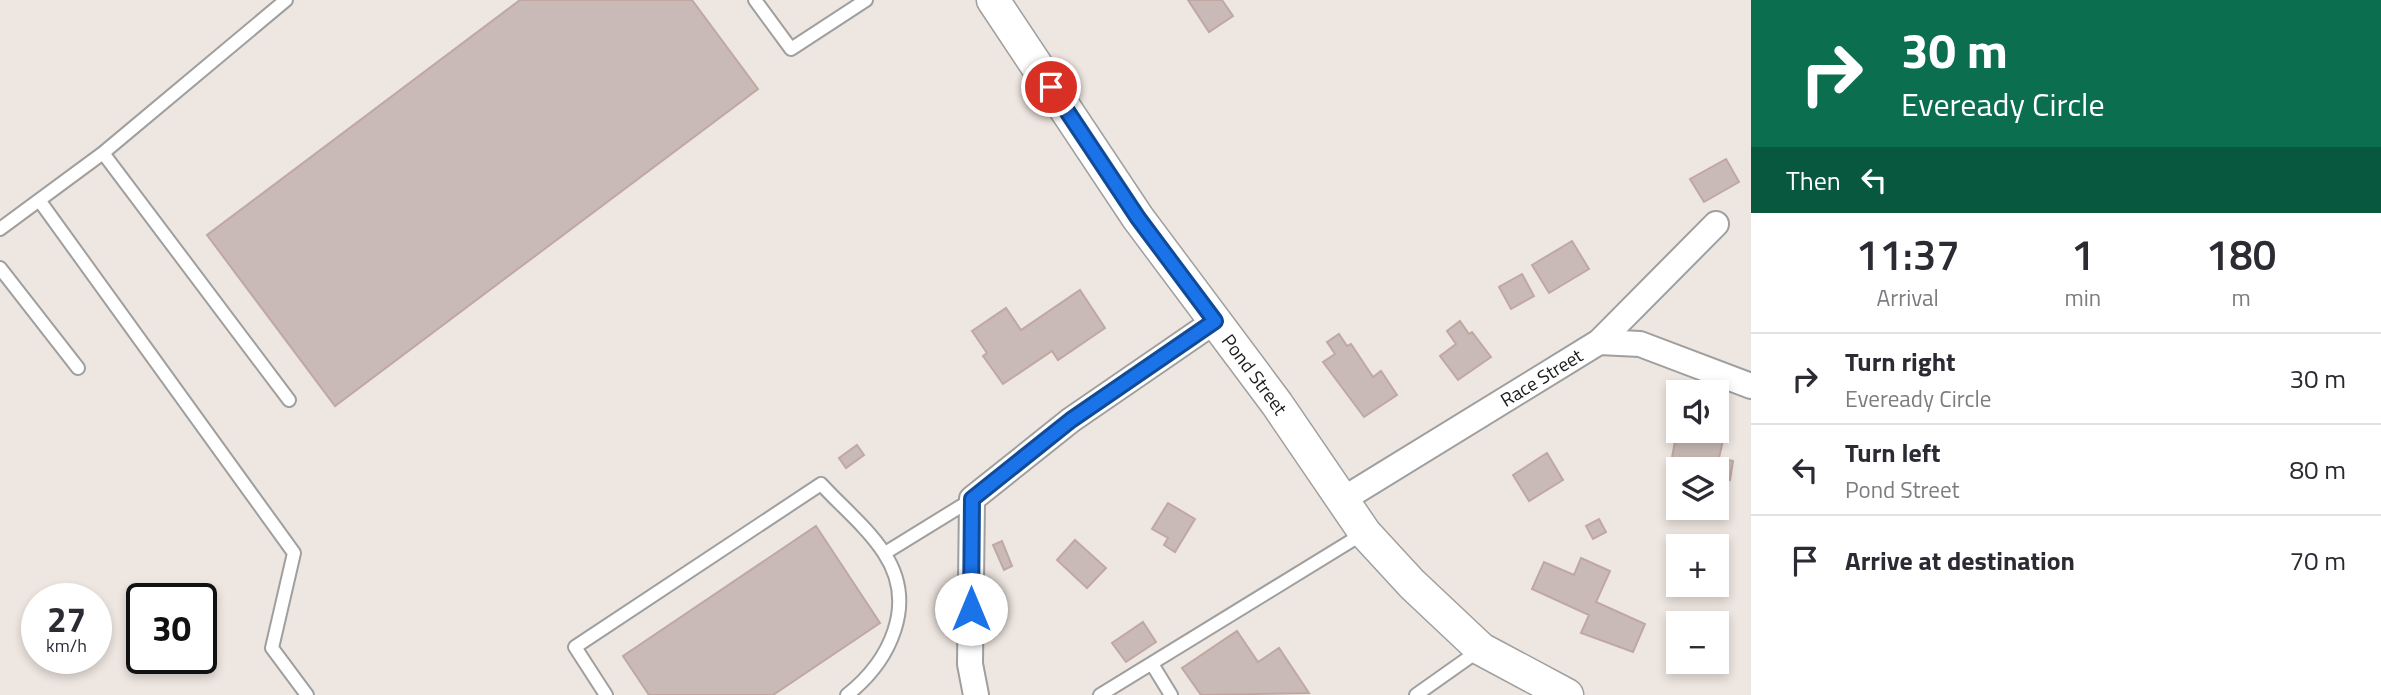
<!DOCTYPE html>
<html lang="en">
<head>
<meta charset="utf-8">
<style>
  :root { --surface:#fff; --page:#f2f2f3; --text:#2b2b33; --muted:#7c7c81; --line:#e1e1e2 }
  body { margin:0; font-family:"Titillium Web",sans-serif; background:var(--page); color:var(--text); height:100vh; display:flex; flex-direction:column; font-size:26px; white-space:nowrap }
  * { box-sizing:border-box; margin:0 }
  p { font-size:23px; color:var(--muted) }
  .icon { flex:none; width:38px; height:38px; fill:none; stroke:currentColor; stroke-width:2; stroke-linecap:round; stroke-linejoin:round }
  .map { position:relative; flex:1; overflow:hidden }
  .side { display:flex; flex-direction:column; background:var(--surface); width:630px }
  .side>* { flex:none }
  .banner { background:#0b6e4f; color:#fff; overflow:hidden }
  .buttons { position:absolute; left:1666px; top:380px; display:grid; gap:14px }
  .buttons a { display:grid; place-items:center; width:63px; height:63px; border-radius:0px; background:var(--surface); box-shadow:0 4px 10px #0003; font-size:35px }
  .speed { position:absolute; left:21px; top:583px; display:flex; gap:14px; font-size:35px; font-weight:700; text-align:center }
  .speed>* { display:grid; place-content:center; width:91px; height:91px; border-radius:50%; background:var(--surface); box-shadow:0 4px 10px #0003; line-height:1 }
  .speed small { font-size:18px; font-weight:400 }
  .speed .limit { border:4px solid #111; border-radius:10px; background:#fff; color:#111 }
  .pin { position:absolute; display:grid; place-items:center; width:60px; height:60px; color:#fff; margin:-30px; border:4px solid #fff; border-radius:50%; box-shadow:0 2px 7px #0007 }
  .me { position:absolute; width:77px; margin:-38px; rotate:0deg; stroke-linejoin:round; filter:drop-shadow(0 0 5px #0008) }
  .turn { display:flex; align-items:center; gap:24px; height:147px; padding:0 35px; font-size:32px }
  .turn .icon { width:91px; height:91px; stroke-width:2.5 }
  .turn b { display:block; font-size:49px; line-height:60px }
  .then { display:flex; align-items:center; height:66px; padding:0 35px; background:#0003; gap:14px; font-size:26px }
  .eta { display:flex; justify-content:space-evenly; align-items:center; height:119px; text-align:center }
  .eta b { font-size:42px; font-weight:600; line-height:49px }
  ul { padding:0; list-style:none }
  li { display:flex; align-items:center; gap:21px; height:91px; padding:0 35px; border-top:2px solid var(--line) }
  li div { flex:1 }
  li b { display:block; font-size:26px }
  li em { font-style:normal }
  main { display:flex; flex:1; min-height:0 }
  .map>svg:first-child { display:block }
  .building { fill:#c9bab7; stroke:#c0a8a2; stroke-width:2 }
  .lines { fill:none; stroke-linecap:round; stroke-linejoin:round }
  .service-casing { stroke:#9f9f9f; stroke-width:16 }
  .minor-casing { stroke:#9f9f9f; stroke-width:28 }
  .tertiary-casing { stroke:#9f9f9f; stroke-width:35 }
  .service { stroke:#fff; stroke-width:12 }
  .minor { stroke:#fff; stroke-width:24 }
  .tertiary { stroke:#fff; stroke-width:32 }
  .route-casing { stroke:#114b97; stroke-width:18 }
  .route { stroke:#1a73e8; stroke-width:12 }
  .labels { text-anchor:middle; stroke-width:5; stroke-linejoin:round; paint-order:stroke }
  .street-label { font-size:19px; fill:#1b1b1b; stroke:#fff }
</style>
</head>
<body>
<main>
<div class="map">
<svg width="1751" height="695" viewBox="0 0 1751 695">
  <rect width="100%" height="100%" fill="#eee6e0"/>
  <!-- building -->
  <path class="building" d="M520 0H692L758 89 335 406 207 235Z
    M1188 0H1222L1233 16 1209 32Z
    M1726 159 1739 182 1704 202 1690 179Z
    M1572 241 1589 269 1549 293 1532 265Z
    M1522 274 1534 296 1511 309 1499 287Z
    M1080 290 1105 328 1058 360 1052 351 1003 384 983 356 987 353 972 331 1006 308 1021 330Z
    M1460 321 1469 334 1472 332 1491 357 1458 380 1440 356 1456 344 1447 331Z
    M1339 334 1347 346 1351 344 1373 377 1381 371 1397 395 1364 417 1323 362 1335 354 1327 342Z
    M1677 431 1723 440 1719 458 1733 461 1730 480 1717 478V469L1671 463Z
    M857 445 864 455 846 468 839 458Z
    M1547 453 1563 480 1529 501 1513 475Z
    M1168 503 1195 519 1175 552 1164 545 1168 538 1152 529Z
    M1599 519 1606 532 1593 539 1586 526Z
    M816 526 880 623 773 695H649L623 656Z
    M1075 540 1106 568 1087 588 1057 560Z
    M1002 541 1012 566 1004 570 993 545Z
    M1581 558 1610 571 1596 602 1645 624 1633 652 1581 633 1589 615 1532 589 1544 562 1574 575Z
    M1143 622 1156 642 1126 662 1112 643Z
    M1237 631 1258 662 1279 648 1309 693 1201 695 1182 668Z"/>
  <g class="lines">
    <defs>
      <path id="service" d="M286 0 103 153 289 400
        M755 0 791 49 866 0
        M39 200 294 553 272 648 307 695
        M0 229 103 153
        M0 268 78 368
        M885 553 971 500
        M1152 664 1171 695
        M606 695 575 647 821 484C841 506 868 528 884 553 918 604 890 661 847 695
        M1100 695 1364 533
        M1416 695 1481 649"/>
      <g id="minor">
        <path d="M1599 342 1640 344 1751 386"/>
        <path id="s1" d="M1342 500 1599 342 1716 224"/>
        <path d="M976 695 970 664 972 499 1071 420 1215 321"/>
      </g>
      <g id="tertiary">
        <path id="s2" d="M993 0 1138 218 1277 404 1365 533 1412 584 1481 649 1567 695"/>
      </g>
    </defs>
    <!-- service casing -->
    <use href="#service" class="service-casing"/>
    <!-- minor casing -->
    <use href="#minor" class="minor-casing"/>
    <!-- tertiary casing -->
    <use href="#tertiary" class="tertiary-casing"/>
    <!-- service -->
    <use href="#service" class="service"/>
    <!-- minor -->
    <use href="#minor" class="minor"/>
    <!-- tertiary -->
    <use href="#tertiary" class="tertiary"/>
  </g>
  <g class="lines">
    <defs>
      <path id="route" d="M971 609 972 499 1071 420 1215 321 1138 218 1051 87"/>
    </defs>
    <!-- route casing -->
    <use href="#route" class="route-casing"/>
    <!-- route -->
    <use href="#route" class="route"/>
  </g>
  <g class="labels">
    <!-- street labels -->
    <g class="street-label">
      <text dy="7" stroke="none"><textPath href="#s2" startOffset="457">Pond Street</textPath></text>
      <text dy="7" stroke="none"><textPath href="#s1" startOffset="234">Race Street</textPath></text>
    </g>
  </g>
</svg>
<div class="buttons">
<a><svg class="icon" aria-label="sound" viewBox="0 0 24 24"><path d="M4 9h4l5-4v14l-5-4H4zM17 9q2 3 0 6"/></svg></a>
<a><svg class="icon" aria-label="layers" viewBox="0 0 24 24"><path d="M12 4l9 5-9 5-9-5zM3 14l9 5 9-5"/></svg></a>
<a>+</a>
<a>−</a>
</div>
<div class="speed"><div>27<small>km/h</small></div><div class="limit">30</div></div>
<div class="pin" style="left:1051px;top:87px;background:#d93025"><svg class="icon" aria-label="arrive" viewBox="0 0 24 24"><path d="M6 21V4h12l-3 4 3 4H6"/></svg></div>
<svg class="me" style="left:971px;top:609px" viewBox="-20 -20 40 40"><circle r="19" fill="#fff"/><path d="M0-13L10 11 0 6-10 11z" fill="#1a73e8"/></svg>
</div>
<section class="side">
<div class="banner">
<div class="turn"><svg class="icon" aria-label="right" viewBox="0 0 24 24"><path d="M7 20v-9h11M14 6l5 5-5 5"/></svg><div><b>30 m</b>Eveready Circle</div></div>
<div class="then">Then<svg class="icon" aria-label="left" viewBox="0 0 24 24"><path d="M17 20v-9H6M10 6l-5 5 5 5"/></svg></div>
</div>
<div class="eta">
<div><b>11:37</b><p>Arrival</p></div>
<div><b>1</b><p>min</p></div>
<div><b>180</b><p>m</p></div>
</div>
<ul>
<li><svg class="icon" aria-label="right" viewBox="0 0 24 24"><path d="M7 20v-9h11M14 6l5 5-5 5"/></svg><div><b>Turn right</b><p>Eveready Circle</p></div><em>30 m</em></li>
<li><svg class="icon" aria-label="left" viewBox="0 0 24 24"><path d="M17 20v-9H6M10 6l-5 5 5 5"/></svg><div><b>Turn left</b><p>Pond Street</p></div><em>80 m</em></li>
<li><svg class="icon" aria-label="arrive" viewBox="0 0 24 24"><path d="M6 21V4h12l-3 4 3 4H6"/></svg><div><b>Arrive at destination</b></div><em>70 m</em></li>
</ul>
</section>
</main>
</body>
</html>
